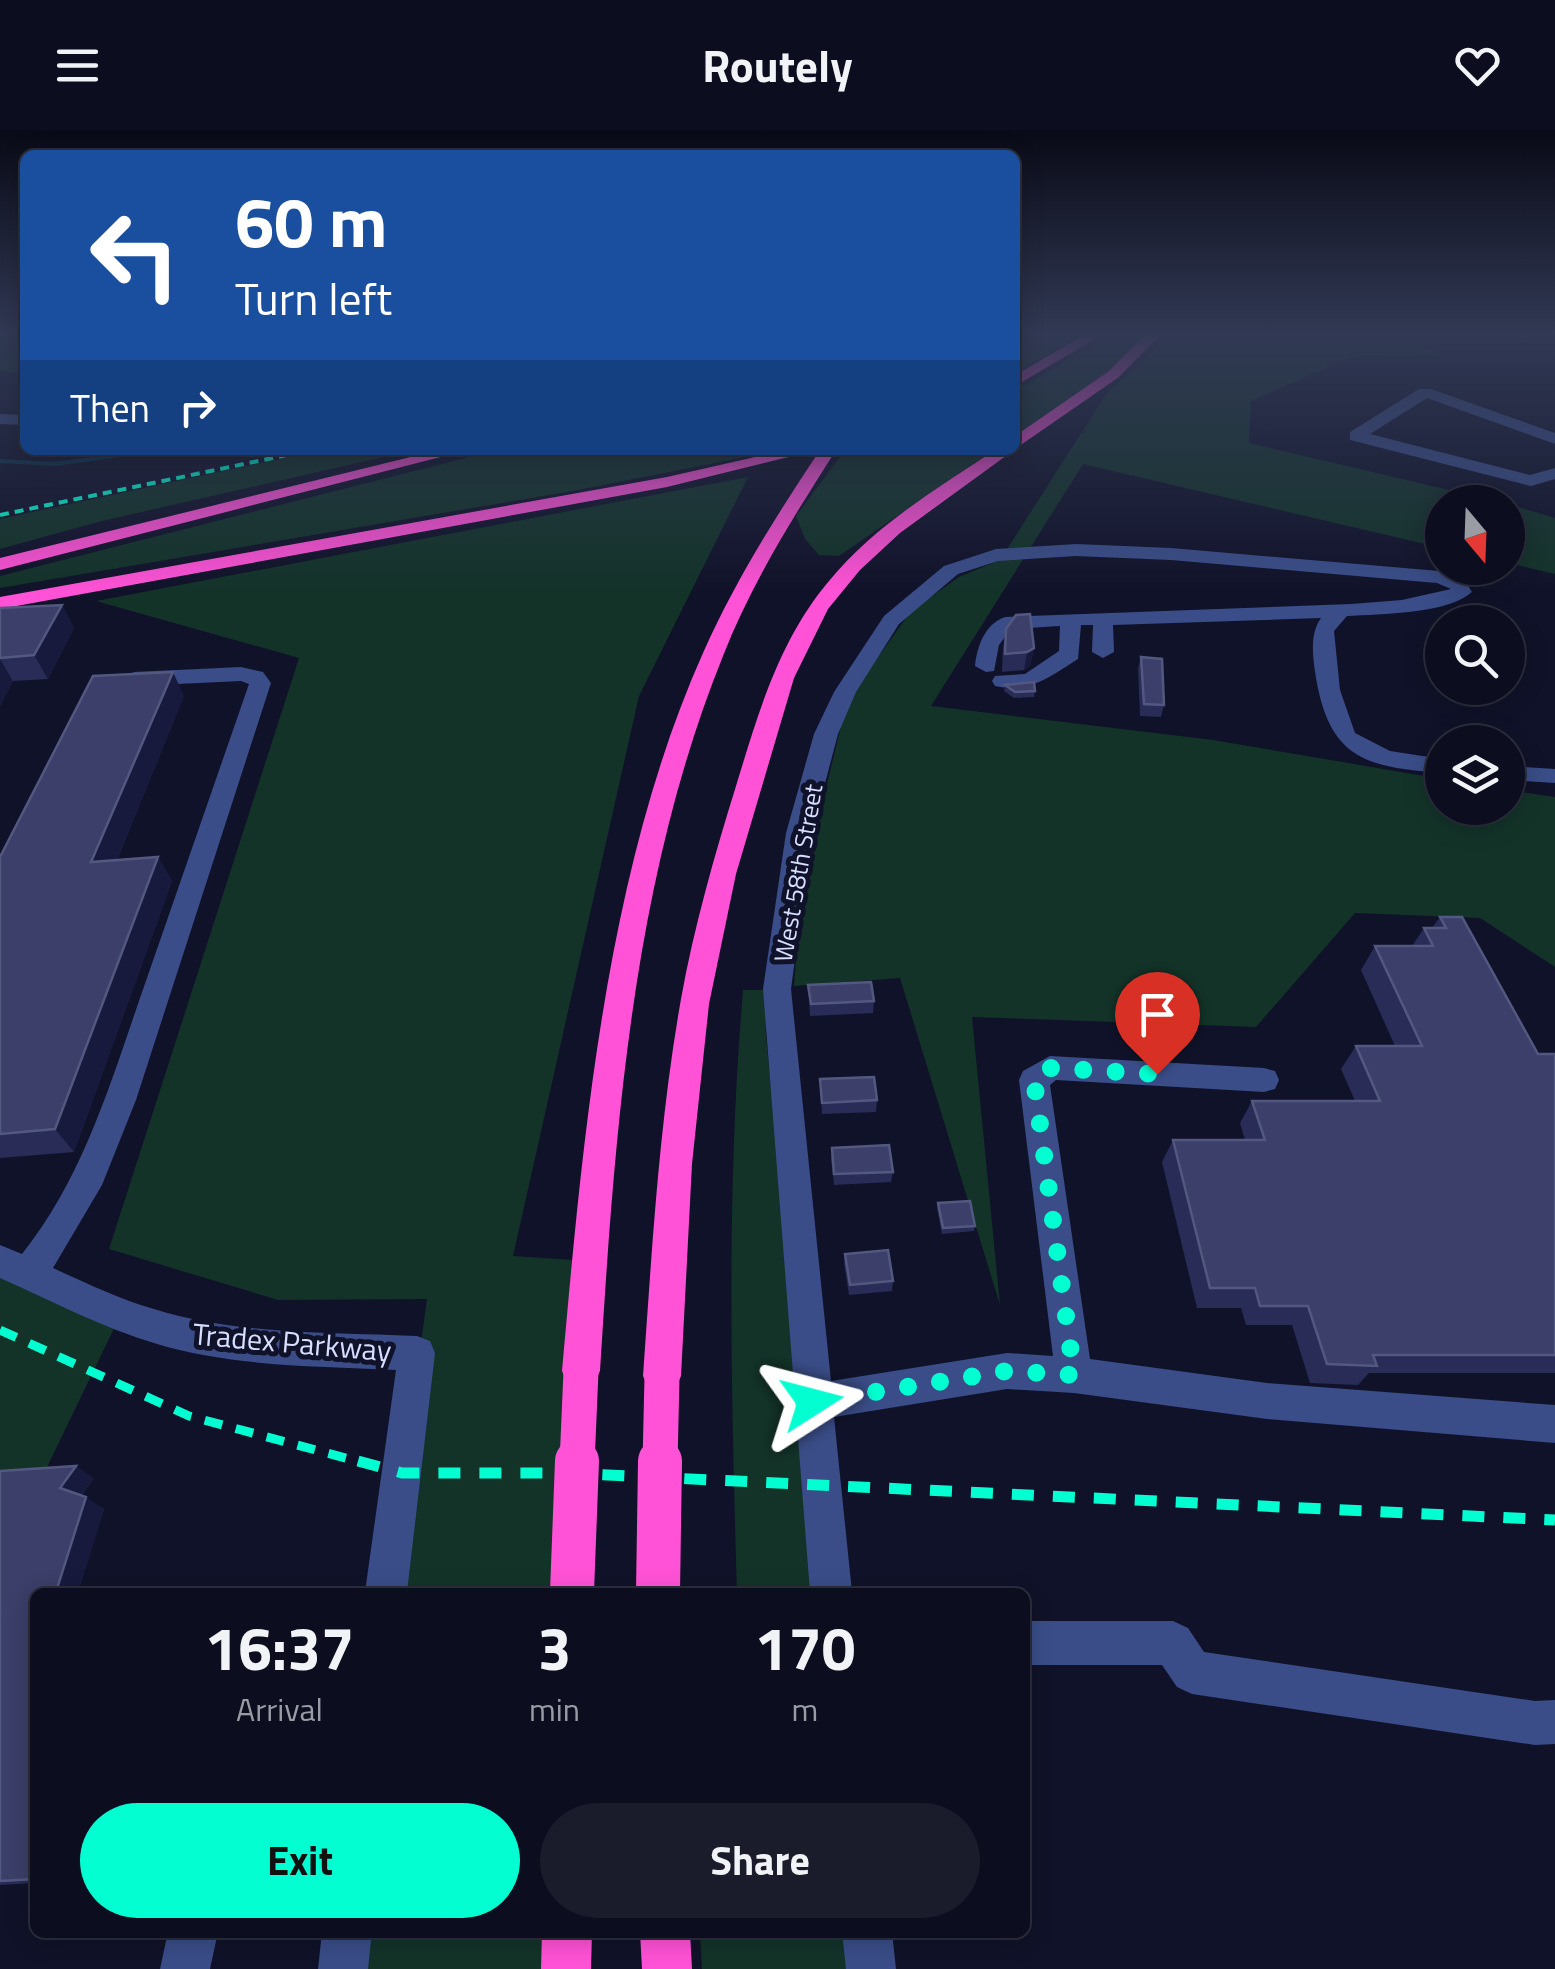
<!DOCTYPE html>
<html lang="en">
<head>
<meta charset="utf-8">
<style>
  :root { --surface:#0c0e1f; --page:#1a1c2c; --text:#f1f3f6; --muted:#9a9ca4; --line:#2c2e3d; --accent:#03ffd1 }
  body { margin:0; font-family:"Titillium Web",sans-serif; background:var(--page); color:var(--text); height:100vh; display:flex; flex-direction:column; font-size:38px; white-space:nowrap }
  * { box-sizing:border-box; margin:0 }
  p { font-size:32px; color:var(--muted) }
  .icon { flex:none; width:55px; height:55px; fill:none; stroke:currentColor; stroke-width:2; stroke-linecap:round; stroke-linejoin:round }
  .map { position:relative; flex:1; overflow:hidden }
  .drawer { position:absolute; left:30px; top:1458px; width:1000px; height:350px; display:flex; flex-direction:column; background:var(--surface); border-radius:15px; box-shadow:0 5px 25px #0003,0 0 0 2px var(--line) }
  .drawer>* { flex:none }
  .banner { position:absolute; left:20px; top:20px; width:1000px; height:305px; border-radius:15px; box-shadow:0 5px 25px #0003,0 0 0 2px var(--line); background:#1a4fa0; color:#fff; overflow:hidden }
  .needle { width:65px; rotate:161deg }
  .tools { position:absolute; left:1425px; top:355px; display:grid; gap:20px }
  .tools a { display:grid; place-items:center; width:100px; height:100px; border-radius:50%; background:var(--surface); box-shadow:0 5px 25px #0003,0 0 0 2px var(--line); font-size:50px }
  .pin { position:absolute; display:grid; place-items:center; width:85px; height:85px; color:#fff; margin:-102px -42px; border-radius:50% 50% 50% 0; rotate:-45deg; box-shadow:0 0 10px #0007 }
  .pin .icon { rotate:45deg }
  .me { position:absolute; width:110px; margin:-55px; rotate:81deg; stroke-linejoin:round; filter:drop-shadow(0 0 8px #0008) }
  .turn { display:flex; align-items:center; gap:35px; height:210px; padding:0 50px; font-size:45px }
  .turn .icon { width:130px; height:130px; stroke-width:2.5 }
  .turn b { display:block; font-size:70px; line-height:85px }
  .then { display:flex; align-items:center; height:95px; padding:0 50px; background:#0003; gap:20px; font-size:38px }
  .eta { display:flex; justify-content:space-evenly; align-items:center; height:170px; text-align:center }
  .eta b { font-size:60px; font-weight:700; line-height:70px }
  .button { display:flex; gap:20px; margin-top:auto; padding:20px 50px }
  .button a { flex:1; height:115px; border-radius:60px; background:var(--accent); color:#111; font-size:40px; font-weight:700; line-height:115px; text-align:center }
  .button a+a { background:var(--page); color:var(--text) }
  header { display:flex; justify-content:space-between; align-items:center; height:130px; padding:0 50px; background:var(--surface); font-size:45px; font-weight:700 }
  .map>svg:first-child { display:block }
  .green { fill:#133329 }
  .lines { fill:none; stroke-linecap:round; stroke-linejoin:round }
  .stream { stroke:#0a3248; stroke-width:4 }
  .path { stroke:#2ebc8b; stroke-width:2.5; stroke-dasharray:2.5 4; stroke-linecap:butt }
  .minor { fill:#3a4d88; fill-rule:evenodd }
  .highway { fill:#ff52d6; fill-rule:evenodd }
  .rail-far2 { stroke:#03ffd1; stroke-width:4; stroke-dasharray:9 6; stroke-linecap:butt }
  .rail-far1 { stroke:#03ffd1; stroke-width:9; stroke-dasharray:18 14; stroke-linecap:butt }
  .rail { stroke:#03ffd1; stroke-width:11; stroke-dasharray:22 19; stroke-linecap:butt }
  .highway-bridge-far1 { stroke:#ff52d6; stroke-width:35 }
  .highway-bridge { stroke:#ff52d6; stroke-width:44 }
  .wall { fill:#282c57 }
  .shaded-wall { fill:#171a3d }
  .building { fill:#3b3f69; stroke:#535880; stroke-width:2.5 }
  .route { stroke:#03ffd1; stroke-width:18; stroke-dasharray:0 32.4 }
  .labels { text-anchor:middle; stroke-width:10; stroke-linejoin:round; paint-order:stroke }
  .street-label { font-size:25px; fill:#d7deff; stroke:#101229 }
  .near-street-label { font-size:30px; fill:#d7deff; stroke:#101229 }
</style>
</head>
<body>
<header><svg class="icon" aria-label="menu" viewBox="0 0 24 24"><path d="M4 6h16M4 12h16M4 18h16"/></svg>Routely<svg class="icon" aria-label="heart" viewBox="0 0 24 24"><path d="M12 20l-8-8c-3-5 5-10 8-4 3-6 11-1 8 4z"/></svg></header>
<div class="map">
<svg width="1555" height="1839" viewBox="0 0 1555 1839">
  <rect width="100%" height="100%" fill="#101229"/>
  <!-- green -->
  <path class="green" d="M0 206H25V244L0 241Z
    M1015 206H1079L1015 243Z
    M1109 206H1142L1111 239 1015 306V261Z
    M1171 206H1406L1441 225 1350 227 1251 271 1249 313 1500 372H1442V418L1083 334 931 576 1213 610 1442 649V678H1508V660L1555 667V837L1480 788 1355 783 1256 897 972 887 1000 1175 900 848 794 856 798 800 812 716 843 588 861 551 911 481 959 447 1000 430 1107 263Z
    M321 320H414L102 391 0 419V389Z
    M497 320H780L573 361 0 458V446Z
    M845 320H993L839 426 819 425 805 409 796 386Z
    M748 347 639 566 513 1126 589 1131 572 1462H386L427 1169 278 1170 109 1119 299 528 96 471Z
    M1508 374 1555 388V444L1508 433Z
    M743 860H765L766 907 820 1462H737C731 1262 726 1060 743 860Z
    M0 1131 121 1184 34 1364 0 1360Z
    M347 1803H567L566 1839H343Z
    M700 1803H854L857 1839H702Z"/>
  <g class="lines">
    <!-- stream -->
    <path class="stream" d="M0 331 55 334 157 320"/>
    <!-- path -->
    <path class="path" d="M20 206 25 212"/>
    <!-- minor -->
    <path class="minor" d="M1419 259H1431L1555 303V314L1427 268 1370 304 1530 345 1555 338V349L1531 356 1350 310V302Z
      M0 284 25 285V295L0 294Z
      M1076 414 1171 418 1439 441 1464 449 1472 462C1448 484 1380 484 1347 486L1334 501 1340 560 1355 603 1390 621 1442 629V643C1367 637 1330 630 1316 548 1313 528 1309 505 1321 488L1113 495 1114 522 1103 528 1092 522 1093 495H1081L1078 529C1051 546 1029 564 995 556L992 551 995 546 1025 544 1059 521 1060 496 1011 499 999 515 994 541 986 542 975 536C977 516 985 494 1005 487L1351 474 1402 470 1451 459 1437 453 1171 430 1076 426 998 431 958 444 899 494 856 562 838 604 812 703 791 859 831 1251 1007 1223 1053 1226 1019 950 1023 941 1050 926 1264 938 1275 941 1279 950 1275 959 1264 962 1056 950 1050 955 1090 1229 1267 1253 1555 1275V1313L1267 1289 1074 1263 1007 1259 834 1287 852 1462H810L763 859 786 703 814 604 834 562 884 486 944 436 996 419Z
      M241 537 263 542 271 553 136 970 102 1055 53 1138C86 1153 119 1169 154 1179 238 1205 329 1202 417 1206L430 1211 435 1223 407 1462H365L396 1240C316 1236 235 1237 157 1214 103 1198 52 1171 0 1148V1115L22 1124C86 1044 113 944 147 848 181 750 215 652 249 554L241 551 134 556 123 549 134 542Z
      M1508 636 1555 639V653L1508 650Z
      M1025 1491H1173L1188 1498 1204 1522 1535 1571 1555 1570V1614L1535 1615 1192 1564 1177 1557 1162 1535H1025Z
      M168 1802H218L210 1839H160Z
      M322 1802H372L368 1839H318Z
      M842 1802H892L896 1839H846Z"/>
    <!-- highway -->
    <path class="highway" d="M1083 206H1100L1015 256V245Z
      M1144 206H1159L1119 247 1015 319V306L1109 241Z
      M439 320H468L0 440V428Z
      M786 320H817L667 357 0 479V467L667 347Z
      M820 320H836C794 386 752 452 723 526 632 751 615 1001 600 1241L594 1254 581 1259 568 1254 562 1241C583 1006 606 740 703 523 735 451 776 386 820 320Z
      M995 320H1014L900 403 860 440 828 479 794 548 736 744 709 874 692 1034 681 1246 675 1259 662 1264 649 1259 643 1246C652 1120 659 993 681 869 694 797 714 727 736 656 758 584 779 510 829 451 874 396 936 359 995 320Z
      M542 1802H592L591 1839H541Z
      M640 1802H690L692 1839H642Z"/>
    <!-- rail-far2 -->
    <path class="rail-far2" d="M0 385 311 320"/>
    <!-- rail-far1 -->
    <path class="rail-far1" d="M0 1200 189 1286 368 1334"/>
    <!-- rail -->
    <path class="rail" d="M358 1331 402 1343H566L1555 1390"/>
    <!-- highway-bridge-far1 -->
    <path class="highway-bridge-far1" d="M577 1334 581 1241
      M660 1334 662 1246"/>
    <!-- highway-bridge -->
    <path class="highway-bridge" d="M572 1462 577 1331
      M658 1462 660 1331"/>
  </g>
  <!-- wall -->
  <path class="wall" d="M62 475 74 498 48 549 13 551 0 576V478Z
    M1006 499 1034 518 1030 536 1024 540 1002 542 1003 517Z
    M1141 527 1164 575 1161 587 1140 586 1138 538Z
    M1005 555 1035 561 1034 567 1014 568 1004 561Z
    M184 566 117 730 158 727 172 751 74 1022 0 1028V727Z
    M1440 787 1538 924H1555V1243H1369L1358 1255 1310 1253 1292 1195H1246L1241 1178H1197L1162 1032 1173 1010H1245L1240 993 1252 971H1355L1341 939 1356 916H1395L1361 840 1375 816H1412L1424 798H1432Z
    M808 855 874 871 873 883 810 886Z
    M820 949 877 970 876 982 822 984Z
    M832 1018 893 1042 891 1052 834 1055 831 1029Z
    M938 1073 975 1096 974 1101 942 1104 937 1078Z
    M845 1124 893 1151 892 1161 849 1165 844 1134Z
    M0 1341 94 1348 81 1366 104 1379 78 1462H35V1753L0 1755Z"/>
  <!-- shaded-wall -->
  <path class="shaded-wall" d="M62 475 74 498 48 549 34 525Z
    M1034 518 1030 536 1024 540 1027 522Z
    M0 529 13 551 0 576Z
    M173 542 184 566 106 756 91 732Z
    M158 727 172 751 74 1022 55 999Z
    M76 1336 94 1348 78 1369 60 1358Z
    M86 1367 104 1379 78 1462H56Z"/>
  <!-- building -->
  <path class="building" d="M62 475 34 525 0 528V478Z
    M1030 484 1034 518 1027 522 1005 524 1006 499 1016 485Z
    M1141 527 1162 529 1164 575 1144 574Z
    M173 542 91 732 158 727 55 999 0 1004V727L93 546Z
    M1034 552 1035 561 1015 562 1005 555Z
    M1440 787H1462L1538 924H1555V1225H1373L1377 1236 1327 1234 1308 1176H1260L1255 1158H1210L1173 1010H1265L1252 971H1380L1356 916H1422L1375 816H1433L1424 798H1446Z
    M871 852 874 871 811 874 808 855Z
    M874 947 877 970 822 973 820 949Z
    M889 1015 893 1042 834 1044 832 1018Z
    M970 1071 975 1096 943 1098 938 1073Z
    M888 1120 893 1151 850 1155 845 1124Z
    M76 1336 60 1358 86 1367 56 1462H35V1749L0 1751V1341Z"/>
  <!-- sky -->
  <linearGradient id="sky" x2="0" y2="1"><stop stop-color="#090a17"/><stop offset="0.44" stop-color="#313954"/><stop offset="1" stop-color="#313954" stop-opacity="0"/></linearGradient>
  <rect width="1555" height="463" fill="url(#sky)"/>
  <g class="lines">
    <!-- route -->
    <path class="route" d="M812 1272 1007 1241 1074 1245 1034 950 1050 938 1157 944"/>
  </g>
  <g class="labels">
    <!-- street labels -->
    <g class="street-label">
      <text transform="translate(798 743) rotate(-80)" y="9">West 58th Street</text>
    </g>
    <!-- near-street labels -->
    <g class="near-street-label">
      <text transform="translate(292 1213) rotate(5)" y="10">Tradex Parkway</text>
    </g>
  </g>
</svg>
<div class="tools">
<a><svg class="needle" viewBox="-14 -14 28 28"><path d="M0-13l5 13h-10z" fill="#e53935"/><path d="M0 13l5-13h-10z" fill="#9a9ca4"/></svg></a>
<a><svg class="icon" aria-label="search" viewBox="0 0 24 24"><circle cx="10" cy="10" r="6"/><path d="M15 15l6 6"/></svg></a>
<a><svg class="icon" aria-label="layers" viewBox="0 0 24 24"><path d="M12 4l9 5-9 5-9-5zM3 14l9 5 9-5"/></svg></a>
</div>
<div class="pin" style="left:1157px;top:944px;background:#d93025"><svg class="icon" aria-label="arrive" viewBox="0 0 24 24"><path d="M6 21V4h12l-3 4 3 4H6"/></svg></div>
<svg class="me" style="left:812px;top:1272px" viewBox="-20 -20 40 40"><path d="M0-17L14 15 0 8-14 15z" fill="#03ffd1" stroke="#fff" stroke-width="4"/></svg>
<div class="banner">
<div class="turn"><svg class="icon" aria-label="left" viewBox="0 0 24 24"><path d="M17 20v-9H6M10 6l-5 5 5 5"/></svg><div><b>60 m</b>Turn left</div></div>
<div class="then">Then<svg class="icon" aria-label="right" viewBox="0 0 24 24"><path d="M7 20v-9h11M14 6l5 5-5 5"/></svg></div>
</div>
<section class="drawer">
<div class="eta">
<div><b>16:37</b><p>Arrival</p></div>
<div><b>3</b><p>min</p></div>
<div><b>170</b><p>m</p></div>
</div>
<div class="button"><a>Exit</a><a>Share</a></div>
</section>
</div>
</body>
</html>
